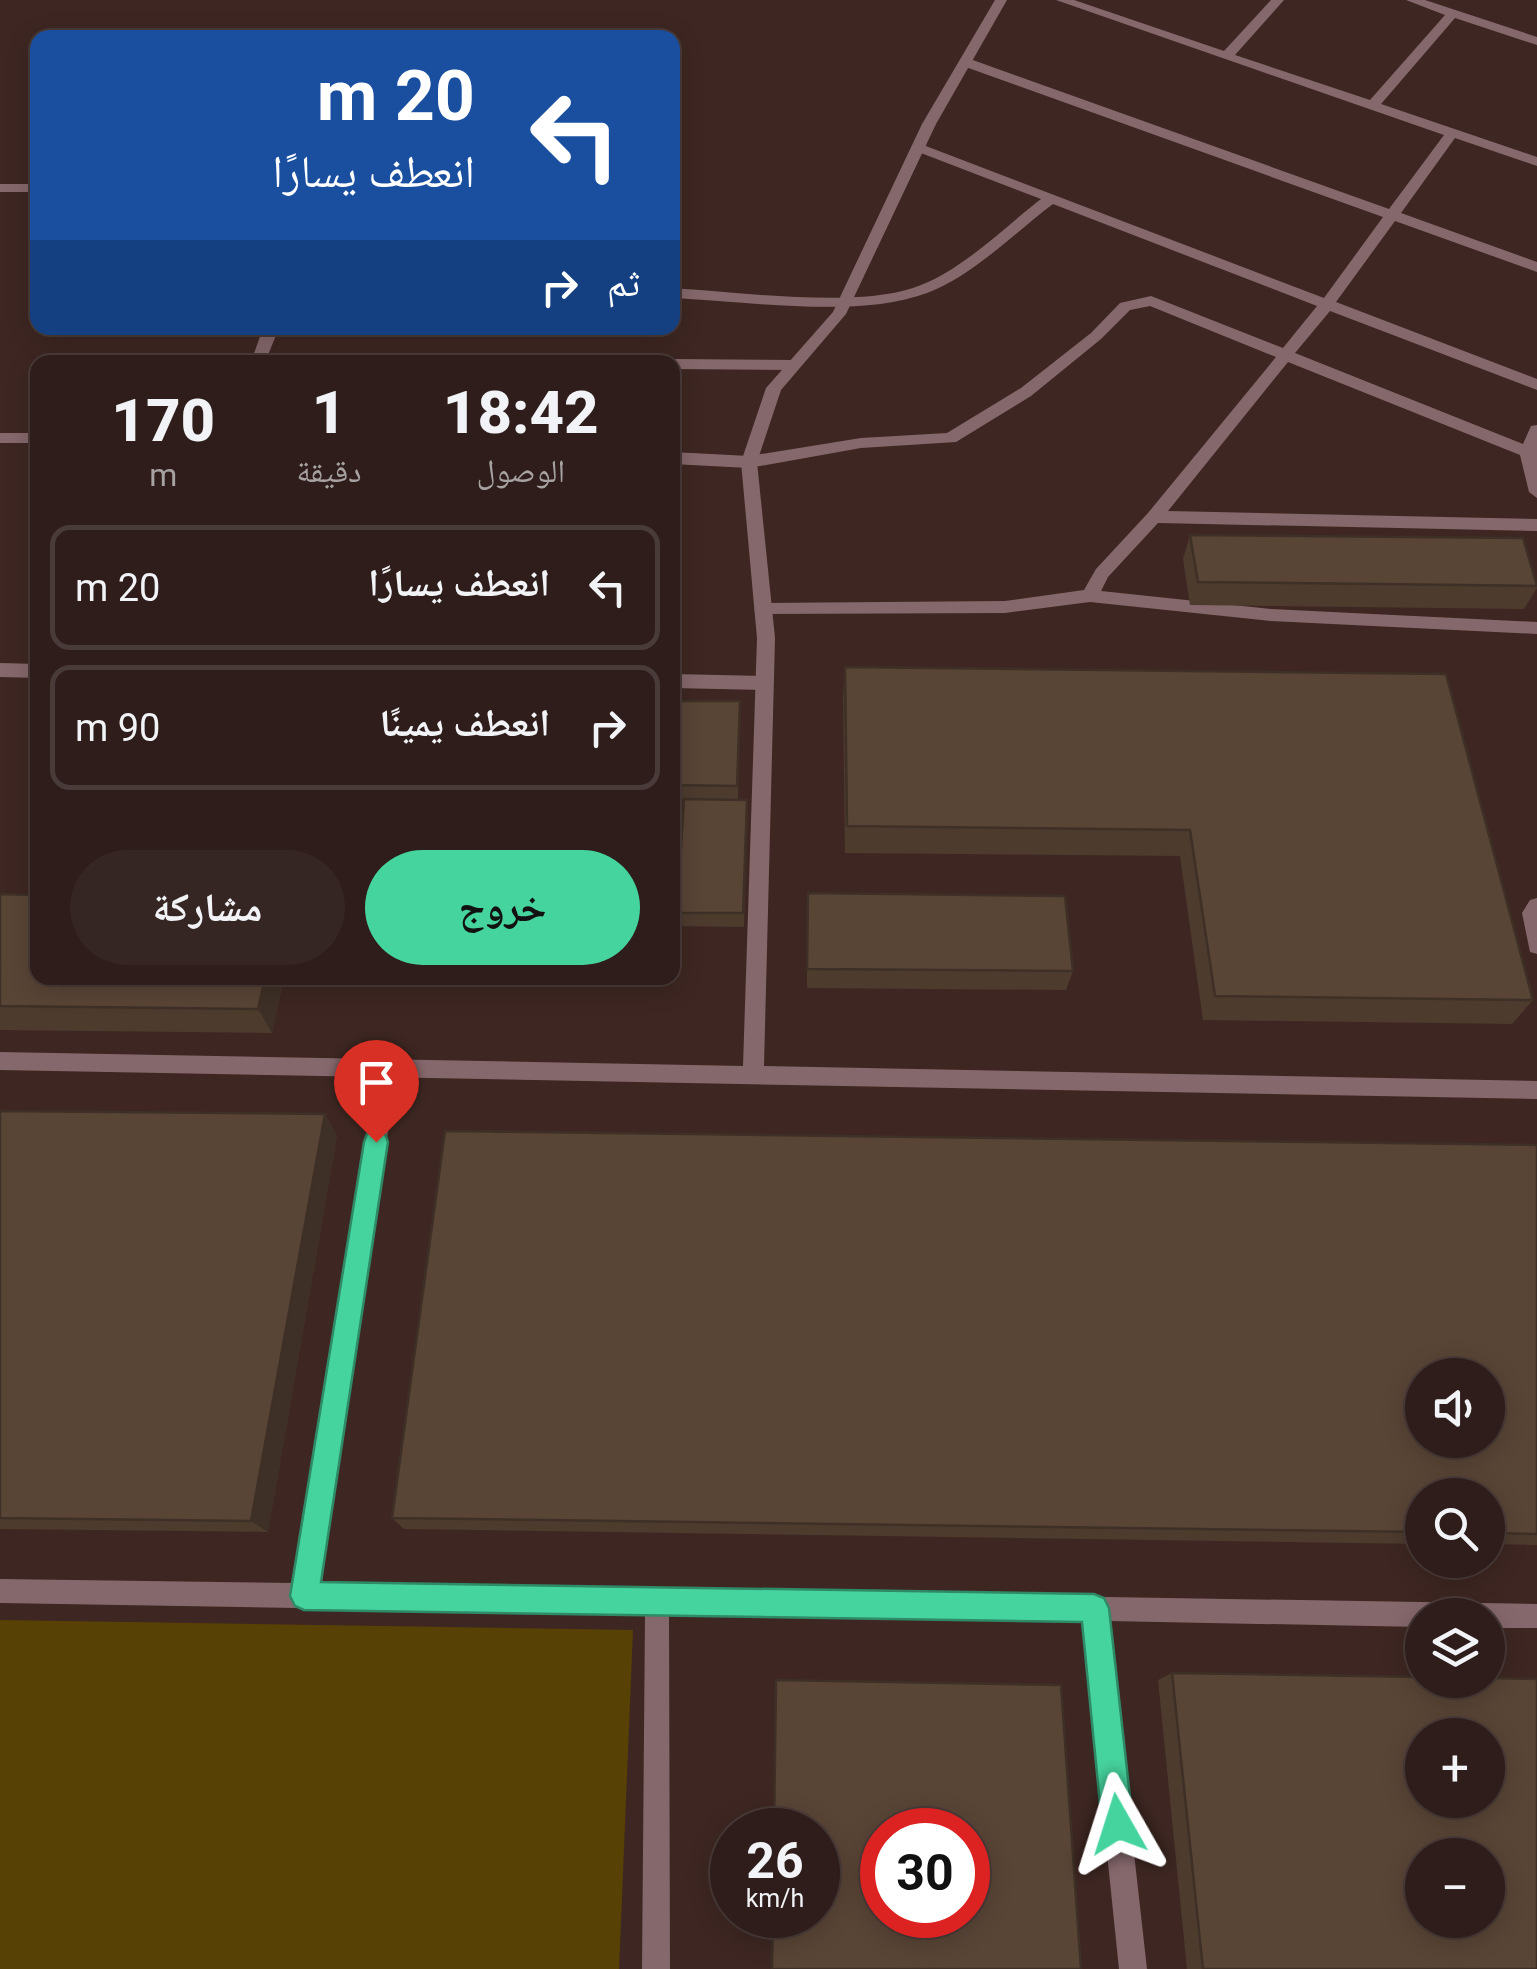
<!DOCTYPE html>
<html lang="ar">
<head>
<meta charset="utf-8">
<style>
  :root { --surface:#2e1d1a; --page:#362623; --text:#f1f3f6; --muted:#a7a2a2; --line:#493b39; --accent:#46d49e }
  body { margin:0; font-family:Roboto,"Noto Naskh Arabic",sans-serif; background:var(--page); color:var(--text); direction:rtl; height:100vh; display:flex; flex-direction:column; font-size:38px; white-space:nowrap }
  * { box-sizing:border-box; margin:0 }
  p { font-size:32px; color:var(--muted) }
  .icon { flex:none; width:55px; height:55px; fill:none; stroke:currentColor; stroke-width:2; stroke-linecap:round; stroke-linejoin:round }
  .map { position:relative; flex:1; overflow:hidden; direction:ltr }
  .details { position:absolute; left:30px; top:355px; width:650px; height:630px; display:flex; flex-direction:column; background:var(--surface); border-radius:20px; box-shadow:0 5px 25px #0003,0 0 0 2px var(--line); direction:rtl }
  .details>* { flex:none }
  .hud { position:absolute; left:30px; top:30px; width:650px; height:305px; border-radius:20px; box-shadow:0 5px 25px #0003,0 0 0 2px var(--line); direction:rtl; background:#1a4fa0; color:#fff; overflow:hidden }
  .buttons { position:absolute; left:1405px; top:1358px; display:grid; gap:20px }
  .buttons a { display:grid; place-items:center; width:100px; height:100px; border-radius:50%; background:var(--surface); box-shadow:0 5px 25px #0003,0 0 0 2px var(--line); font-size:50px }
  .speed { position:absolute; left:710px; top:1808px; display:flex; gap:20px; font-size:50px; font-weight:700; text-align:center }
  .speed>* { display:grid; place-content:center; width:130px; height:130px; border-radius:50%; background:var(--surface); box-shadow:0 5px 25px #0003,0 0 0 2px var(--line); line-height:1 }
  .speed small { font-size:25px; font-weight:400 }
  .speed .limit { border:15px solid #d22; background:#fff; color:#111 }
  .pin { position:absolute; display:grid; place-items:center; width:85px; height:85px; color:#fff; margin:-102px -42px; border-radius:50% 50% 50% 0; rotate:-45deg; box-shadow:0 0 10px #0007 }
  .pin .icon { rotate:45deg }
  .me { position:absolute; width:110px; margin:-55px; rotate:354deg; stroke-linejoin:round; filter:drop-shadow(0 0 8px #0008) }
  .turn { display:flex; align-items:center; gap:35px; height:210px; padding:0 40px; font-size:45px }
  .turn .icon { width:130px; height:130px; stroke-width:2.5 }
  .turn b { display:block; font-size:70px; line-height:85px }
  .then { display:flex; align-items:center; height:95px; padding:0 40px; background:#0003; gap:20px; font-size:38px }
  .eta { display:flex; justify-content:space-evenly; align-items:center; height:170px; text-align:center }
  .eta b { font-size:60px; font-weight:800; line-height:70px }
  .cta { display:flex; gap:20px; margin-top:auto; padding:20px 40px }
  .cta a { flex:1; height:115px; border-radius:60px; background:var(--accent); color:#111; font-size:40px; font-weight:800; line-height:115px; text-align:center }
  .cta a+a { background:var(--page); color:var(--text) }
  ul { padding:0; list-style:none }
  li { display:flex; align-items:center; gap:30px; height:125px; margin:0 20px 15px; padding:0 20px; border:5px solid var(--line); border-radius:20px }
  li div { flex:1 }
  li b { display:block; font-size:38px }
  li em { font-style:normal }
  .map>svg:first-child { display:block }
  .green { fill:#584104 }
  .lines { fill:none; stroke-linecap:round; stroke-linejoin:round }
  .minor { fill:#85686c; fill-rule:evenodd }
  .tertiary { fill:#85686c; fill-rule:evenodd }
  .wall { fill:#4d3b2e }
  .shaded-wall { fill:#3e3026 }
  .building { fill:#594536; stroke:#3e3026; stroke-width:2.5; fill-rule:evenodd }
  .route { fill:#46d49e; stroke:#2e8a67; stroke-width:2.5 }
</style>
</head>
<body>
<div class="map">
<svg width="1537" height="1969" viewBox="0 0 1537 1969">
  <rect width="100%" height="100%" fill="#3e2722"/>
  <!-- green -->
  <path class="green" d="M0 1620 633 1630 619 1969H0Z"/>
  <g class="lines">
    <!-- minor -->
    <path class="minor" d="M1056 0H1074L1224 51 1271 0H1284L1235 55 1370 100 1445 15 1406 0H1425L1537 37V45L1455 18 1381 104 1537 157V166L1455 138 1401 213 1537 262V272L1395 221 1336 302 1537 379V390L1330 311 1295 353 1523 444 1531 426 1537 425V498L1529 492 1520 455 1288 362 1168 511 1537 519V531L1158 523 1108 577 1101 591 1271 609 1537 622V634L1271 621 1090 602 1005 613 757 614 754 609 763 603 1005 601 1084 590 1096 569 1148 513 1276 357 1150 306 1130 310 1101 339 1031 396 956 442 861 448 749 468 672 464V452L749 456 861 438 947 433 1021 388 1091 333 1120 303 1151 296 1283 348 1317 306 1053 204C1013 234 974 275 927 293 859 319 745 301 672 298V288C738 292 852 308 913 288 961 272 1002 229 1041 199L913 150V144L918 143 1324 298 1383 217 960 65V59H970L1389 209 1444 135Z
      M0 184H38V192H0Z
      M263 328H279L268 355 537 357 545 362H251Z
      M672 359 793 360 801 365 793 370 672 369V362H665Z
      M0 433H38V443H0Z
      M0 663 38 664V678L0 677Z
      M672 674 765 676 774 683 765 690 672 688Z
      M1537 898V954L1530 952 1522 913 1530 900Z
      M388 1057 395 1059 398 1066 319 1584 1537 1604V1628H1488V1615H1422V1627L1108 1621 1147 1969H1119L1083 1621 669 1614 670 1969H642L645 1614 0 1603V1579L295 1583 378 1066 381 1059Z"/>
    <!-- tertiary -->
    <path class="tertiary" d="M995 0H1007L936 124 846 314 781 390 757 462 775 638 764 1066 1537 1081V1099L0 1070V1052L743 1066 757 638 741 462 766 388 833 312 922 124Z"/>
  </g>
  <!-- wall -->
  <path class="wall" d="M1190 535 1537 582V588L1524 609 1190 605 1183 559Z
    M845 667 1446 674 1533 1000 1512 1024 1203 1020 1180 856 845 853 843 696Z
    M672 701H740L738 799 747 814 744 927 678 926 677 913 684 799H672Z
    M0 894 284 978 272 1033 0 1030Z
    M807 913 1073 971 1066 990 807 988Z
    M0 1111 325 1114 337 1136 268 1532 0 1529Z
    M1537 1145V1545L1488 1544V1495H1422V1544L404 1529 392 1518Z
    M1172 1673 1537 1969H1187L1158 1680Z"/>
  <!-- shaded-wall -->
  <path class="shaded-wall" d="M265 978H284L272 1033 258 1009Z
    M325 1114 337 1136 268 1532 251 1521Z"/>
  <!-- building -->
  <path class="building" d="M1190 535 1523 538 1537 586 1198 582Z
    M845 667 1446 674 1533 1000 1215 996 1190 830 847 826Z
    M672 701H740L737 786 672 785Z
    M684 799 747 800 743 913H677Z
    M38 873V978H265L258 1009 0 1006V894L31 895Z
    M808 893 1065 896 1073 971 807 969Z
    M0 1111 325 1114 251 1521 0 1518Z
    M445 1131 1537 1145V1534L1488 1533V1495H1422V1532L392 1518ZM1422 1375H1488V1440H1422Z
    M1172 1673 1422 1677V1680H1488V1678L1537 1679V1969H1203ZM1422 1735H1488V1800H1422ZM1422 1855H1488V1920H1422Z
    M776 1680 1061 1685 1081 1969H772L773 1915H818V1830H774ZM882 1830H968V1915H882Z"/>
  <!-- route -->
  <path class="route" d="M376 1130 385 1134 388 1142 321 1582 1094 1594 1104 1598 1109 1608 1133 1824 1128 1835 1118 1840 1107 1835 1102 1824 1082 1622 304 1610 295 1606 290 1596 364 1142 367 1134Z"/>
</svg>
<div class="buttons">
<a><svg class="icon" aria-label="sound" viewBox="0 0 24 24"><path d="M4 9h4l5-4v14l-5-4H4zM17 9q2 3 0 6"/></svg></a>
<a><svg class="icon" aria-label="search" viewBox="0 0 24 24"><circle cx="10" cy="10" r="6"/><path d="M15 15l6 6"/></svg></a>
<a><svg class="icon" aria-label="layers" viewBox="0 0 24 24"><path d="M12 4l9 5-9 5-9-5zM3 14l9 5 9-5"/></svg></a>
<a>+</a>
<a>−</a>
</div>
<div class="speed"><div>26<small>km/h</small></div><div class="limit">30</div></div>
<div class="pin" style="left:376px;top:1142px;background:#d93025"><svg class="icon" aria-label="arrive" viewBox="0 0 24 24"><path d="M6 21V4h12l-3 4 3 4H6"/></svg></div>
<svg class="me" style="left:1118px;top:1824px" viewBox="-20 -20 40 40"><path d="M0-17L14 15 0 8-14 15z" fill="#46d49e" stroke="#fff" stroke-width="4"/></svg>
<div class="hud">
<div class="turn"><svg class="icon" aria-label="left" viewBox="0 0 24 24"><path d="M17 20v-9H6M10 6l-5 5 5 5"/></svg><div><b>20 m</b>انعطف يسارًا</div></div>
<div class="then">ثم<svg class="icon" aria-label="right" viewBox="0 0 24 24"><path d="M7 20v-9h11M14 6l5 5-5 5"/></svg></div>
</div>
<section class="details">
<div class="eta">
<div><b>18:42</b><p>الوصول</p></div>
<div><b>1</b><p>دقيقة</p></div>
<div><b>170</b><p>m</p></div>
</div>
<ul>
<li><svg class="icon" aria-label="left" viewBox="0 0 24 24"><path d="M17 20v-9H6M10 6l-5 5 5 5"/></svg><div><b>انعطف يسارًا</b></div><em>20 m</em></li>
<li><svg class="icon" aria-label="right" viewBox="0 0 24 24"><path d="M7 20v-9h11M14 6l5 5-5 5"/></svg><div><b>انعطف يمينًا</b></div><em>90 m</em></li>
</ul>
<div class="cta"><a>خروج</a><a>مشاركة</a></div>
</section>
</div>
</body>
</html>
